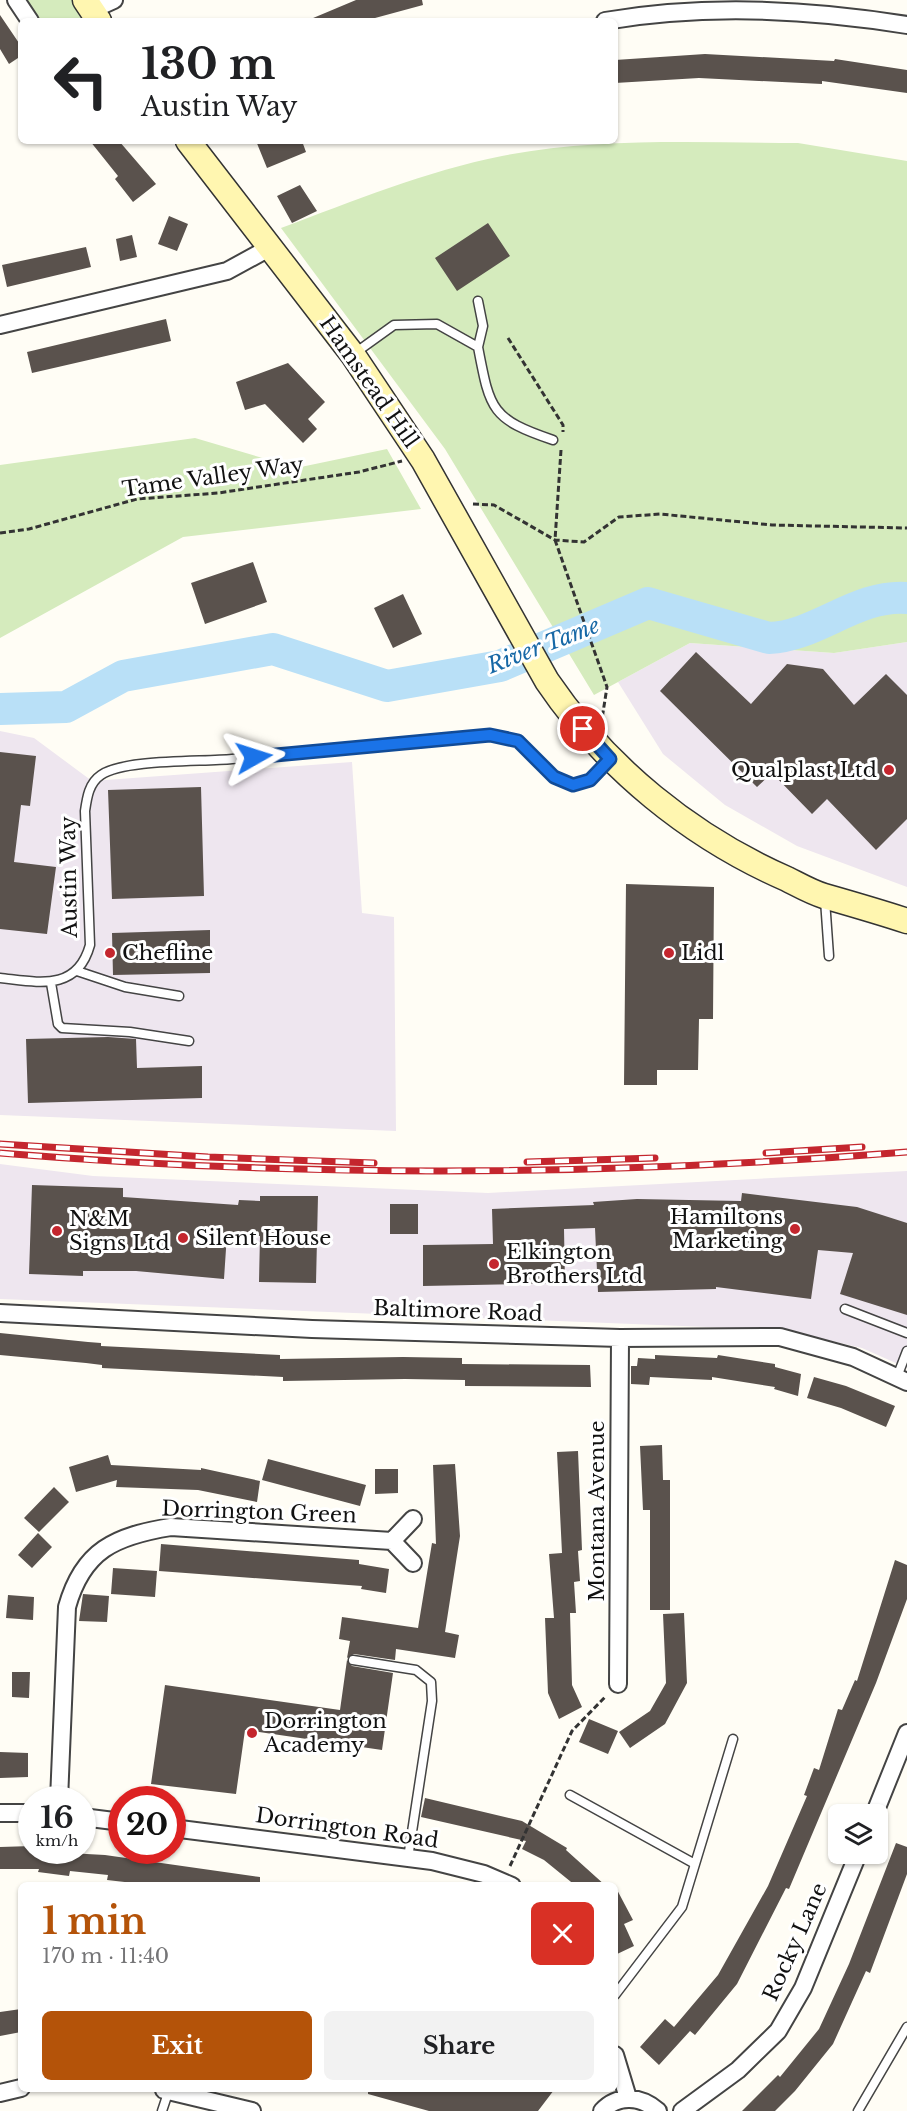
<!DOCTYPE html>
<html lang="en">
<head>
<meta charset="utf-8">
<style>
  :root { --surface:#fff; --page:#f2f2f2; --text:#202124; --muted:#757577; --accent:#b45309 }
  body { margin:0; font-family:"Libre Baskerville",serif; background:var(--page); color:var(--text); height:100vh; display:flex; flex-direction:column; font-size:22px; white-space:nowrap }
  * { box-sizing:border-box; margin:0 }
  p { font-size:20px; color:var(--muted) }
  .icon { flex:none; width:33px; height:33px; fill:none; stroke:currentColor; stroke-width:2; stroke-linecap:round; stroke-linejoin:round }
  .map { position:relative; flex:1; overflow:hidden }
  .drawer { position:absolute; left:18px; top:1882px; width:600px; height:210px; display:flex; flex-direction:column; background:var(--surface); border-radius:9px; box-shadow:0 2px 4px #0004 }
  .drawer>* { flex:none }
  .guide { position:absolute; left:18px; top:18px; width:600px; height:126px; border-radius:9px; box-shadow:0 2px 4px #0004; background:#fff; color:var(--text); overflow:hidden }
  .fabs { position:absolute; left:828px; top:1804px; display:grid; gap:12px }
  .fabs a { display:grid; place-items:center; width:60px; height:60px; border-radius:9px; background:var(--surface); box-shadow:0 2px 4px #0004; font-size:30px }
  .speed { position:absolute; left:18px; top:1786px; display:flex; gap:12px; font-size:30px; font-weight:700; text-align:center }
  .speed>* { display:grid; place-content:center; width:78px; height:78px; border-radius:50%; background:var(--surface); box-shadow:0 2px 4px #0004; line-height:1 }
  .speed small { font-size:15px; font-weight:400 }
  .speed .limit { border:9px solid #d22; background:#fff; color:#111 }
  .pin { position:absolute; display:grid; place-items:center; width:51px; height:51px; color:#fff; margin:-26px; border:3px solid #fff; border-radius:50%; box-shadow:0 2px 6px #0007 }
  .me { position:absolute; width:66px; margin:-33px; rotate:84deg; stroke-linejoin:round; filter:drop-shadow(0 0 4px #0008) }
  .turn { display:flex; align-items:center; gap:21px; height:126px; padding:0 24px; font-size:27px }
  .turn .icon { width:78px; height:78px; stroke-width:2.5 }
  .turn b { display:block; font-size:42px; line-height:51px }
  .round { display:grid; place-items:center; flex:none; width:63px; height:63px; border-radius:9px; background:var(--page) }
  .summary { display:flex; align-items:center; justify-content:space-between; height:102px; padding:0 24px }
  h1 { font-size:36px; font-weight:800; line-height:45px; color:var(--accent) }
  .action { display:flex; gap:12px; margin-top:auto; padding:12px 24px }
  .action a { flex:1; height:69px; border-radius:9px; background:var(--accent); color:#fff; font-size:24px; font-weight:800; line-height:69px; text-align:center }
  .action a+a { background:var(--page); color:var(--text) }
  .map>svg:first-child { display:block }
  .industrial { fill:#eee6ef }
  .green { fill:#d5ebbd }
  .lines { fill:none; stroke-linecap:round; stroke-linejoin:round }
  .river { stroke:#b9e0f7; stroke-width:32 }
  .building { fill:#5a524d }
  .lane-casing { stroke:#444; stroke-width:11 }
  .street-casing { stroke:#444; stroke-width:20 }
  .secondary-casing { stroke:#333; stroke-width:27 }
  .path { stroke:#333; stroke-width:3; stroke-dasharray:6 3; stroke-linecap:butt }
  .lane { stroke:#fff; stroke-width:8 }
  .street { stroke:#fff; stroke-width:16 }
  .secondary { stroke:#fff6b0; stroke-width:24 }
  .rail-casing { stroke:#c4262e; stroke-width:7 }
  .rail { stroke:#fff; stroke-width:4.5; stroke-dasharray:14; stroke-linecap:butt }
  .route-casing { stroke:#114b97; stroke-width:15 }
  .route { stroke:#1a73e8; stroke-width:10 }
  .poi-dot { fill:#c4262e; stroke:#fff; stroke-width:2 }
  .labels { text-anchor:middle; stroke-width:6; stroke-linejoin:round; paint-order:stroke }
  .street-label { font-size:21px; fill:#111; stroke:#fff }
  .poi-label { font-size:21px; fill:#111; stroke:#fff; text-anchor:start }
  .water-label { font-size:22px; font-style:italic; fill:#1768a6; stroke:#fff }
</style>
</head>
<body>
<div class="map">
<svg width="907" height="2111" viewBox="0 0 907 2111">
  <rect width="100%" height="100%" fill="#fffdf5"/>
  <!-- industrial -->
  <path class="industrial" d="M907 642V887L797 846 725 805 663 754 618 682 690 643 834 653Z
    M0 731 34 738 92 781 352 762 362 913 394 917 396 1131 0 1115Z
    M0 1164 93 1176 488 1193 907 1171V1368L862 1348 785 1330 0 1299Z"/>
  <!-- green -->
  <path class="green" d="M23 0H72L86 21H36Z
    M798 143 907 161V642L834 653 690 643 594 695 445 449 281 228C354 201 426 171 502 156 599 137 700 143 798 143Z
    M195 438 296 468 387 449 421 509 183 537 0 638V465Z"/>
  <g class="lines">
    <!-- river -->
    <path class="river" d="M0 709 66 707 123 676 273 649 387 686 500 666 648 603 769 638C818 636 856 594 907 598"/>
  </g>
  <!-- building -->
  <path class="building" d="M356 0H422L423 5 364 21H306Z
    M0 15 21 46V56L9 64 0 49Z
    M705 54 834 61 835 59 907 70V93L822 81V84L699 78 615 83V60Z
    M90 141H119L156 184 133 202 115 179 118 176Z
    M256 141H302L306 152 267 168Z
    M300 185 317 211 292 223 277 196Z
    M169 216 188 224 177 251 158 244Z
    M488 223 510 256 457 291 435 258Z
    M132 235 137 257 120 261 116 239Z
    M86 247 91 267 7 287 2 265Z
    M166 319 171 341 32 373 27 352Z
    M288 363 325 402 308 419 317 429 303 443 265 404 245 410 236 382Z
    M253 562 267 602 205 624 191 583Z
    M403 594 422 634 393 648 374 608Z
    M696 652 751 704 787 664 823 669 854 705 886 674 907 695V819L876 850 827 799 812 814 772 773 757 787 660 691Z
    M0 752 36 756 30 806 21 805 14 862 56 867 47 934 0 929Z
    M201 787 204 896 112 899 108 790Z
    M626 884 714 887 713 1019H699L698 1070H657V1085H624Z
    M210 930V973L113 975 112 933Z
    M108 1037 136 1039 137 1068 202 1066V1098L28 1103 26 1039Z
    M32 1185 123 1188V1197L238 1205 239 1200 260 1201V1196H318L316 1283 259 1282 260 1236 227 1234 224 1279 136 1271H83V1276L29 1274Z
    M742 1193 857 1207 907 1223V1315L840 1294 853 1253 818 1250 811 1299 716 1287V1289L598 1292 595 1228 564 1229 565 1283 423 1286V1245L493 1244 492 1209 594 1205 593 1202 637 1199 741 1201Z
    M390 1204H418V1234H390Z
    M0 1333 88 1342 101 1343V1346L280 1355V1359L403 1357 462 1358V1364L590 1365 591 1387 465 1386V1380L405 1379 283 1381V1377L102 1368V1365L86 1363 0 1355Z
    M655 1355 717 1358 718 1355 775 1364V1367L801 1374 798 1396 774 1389 775 1387 712 1377V1380L650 1377 649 1385 631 1384V1366H637L638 1358 655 1359Z
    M814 1377 846 1386 895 1406 886 1427 841 1408 807 1398Z
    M662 1445 663 1480H670V1610H650V1510H643L640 1446Z
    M578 1451 582 1550 578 1551 580 1581 574 1582 576 1613H570L572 1685 582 1707 559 1719 548 1693 545 1618H554L549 1554 562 1553 557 1452Z
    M108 1455 111 1465 201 1470V1468L260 1481 257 1502 198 1490 116 1487 117 1480 76 1492 69 1467Z
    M268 1459 366 1485 360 1506 262 1480Z
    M455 1464 460 1536 445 1632 459 1635 455 1658 396 1649 395 1660 354 1654 347 1658 350 1641 339 1639 342 1617 418 1628 432 1543 436 1544 433 1465Z
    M375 1469H398V1493L375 1494Z
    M54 1487 69 1502 39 1532 24 1518Z
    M38 1533 52 1547 32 1568 18 1555Z
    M161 1544 359 1560V1564L389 1569 386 1593 361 1589 362 1586 159 1571Z
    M895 1560 907 1565V1599L876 1683 789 1889 786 1888 737 1984 695 2035 690 2031 659 2065 640 2047 665 2019 674 2027 718 1975 768 1886 807 1796 804 1795 814 1768 819 1770 838 1709 842 1710 855 1680 857 1681Z
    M113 1568 157 1571 155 1597 111 1594Z
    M83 1594 109 1596 107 1622 79 1621Z
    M8 1595 34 1597 33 1620 6 1618Z
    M684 1613 687 1683 665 1724 630 1748 619 1732 650 1711 666 1683 663 1614Z
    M347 1660 352 1666 393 1673 382 1750 245 1730 236 1794 151 1784 165 1685 340 1710Z
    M12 1672H30L29 1698 12 1697Z
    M589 1719 618 1731 608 1754 579 1742Z
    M0 1752 28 1753V1777L0 1778Z
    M425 1798 522 1821 567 1848 566 1850 606 1886H576L544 1860 522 1849 526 1841 421 1817Z
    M896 1843 907 1847V1874L870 1973 866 1971 833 2044 795 2091 775 2111H742L778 2075 780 2077 819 2029 849 1964Z
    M32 1846V1851L105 1855 260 1877V1886H160L107 1880 108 1875 70 1871 69 1876 38 1872 39 1869H0V1847Z
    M615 1886 633 1920 624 1924 634 1946 615 1955Z
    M21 2009V2032L0 2036V2012Z
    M368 2090H554L538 2111H429L368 2094Z"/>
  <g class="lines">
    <defs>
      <path id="lane" d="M478 347 483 326 478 301
        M355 353 394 325 437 324 478 347C490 410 491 419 553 440
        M825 900 829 956
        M77 971 125 987 179 996
        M0 978C38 982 77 992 90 945L85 811C87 797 89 783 101 775 124 759 201 762 232 759 318 752 404 740 490 735L518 741 554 777 573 785 590 780 610 759
        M51 983 58 1024 62 1028 130 1032 189 1041
        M845 1309 907 1333
        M897 1377 907 1351
        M353 1660 416 1670 431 1682 432 1701 408 1858
        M570 1795 695 1864
        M615 1995 682 1907 733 1739
        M162 2111 169 2090
        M858 2111 907 2027"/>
      <path id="street" d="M16 0 30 21
        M92 10 114 0
        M605 21C703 4 809 9 907 25
        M0 325 227 271 271 247
        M0 1313 312 1329 620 1338 780 1337 853 1357 907 1382
        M392 1541 413 1519
        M618 1684 620 1338
        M59 1800 67 1607C83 1550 115 1536 171 1527L392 1541 413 1563
        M0 1813H32
        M874 1815 907 1733
        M82 1817 122 1822
        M172 1828 432 1861 484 1874 512 1886
        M615 2055 628 2098
        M164 2090 252 2111
        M0 2093 21 2088
        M602 2111C618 2094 641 2096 658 2111
        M682 2111 738 2070 778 2031 803 1988 858 1854"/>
      <path id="secondary" d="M85 0 99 21
        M188 141 353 355 423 460 547 681C606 768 691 837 787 879 799 885 811 892 824 896 852 904 880 912 907 921"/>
    </defs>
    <!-- lane casing -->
    <use href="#lane" class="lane-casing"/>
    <!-- street casing -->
    <use href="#street" class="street-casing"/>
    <!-- secondary casing -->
    <use href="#secondary" class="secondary-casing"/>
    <!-- path -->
    <path class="path" d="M508 338 563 425V432
      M561 450 555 540 607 687 602 719
      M473 504 494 505 555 540 584 542 619 517 660 514 772 525 907 528
      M0 533 29 529 137 499 218 493 359 472 402 461
      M510 1866 572 1731 606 1696"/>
    <!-- lane -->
    <use href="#lane" class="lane"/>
    <!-- street -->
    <use href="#street" class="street"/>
    <!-- secondary -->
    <use href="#secondary" class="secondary"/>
    <defs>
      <path id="rail" d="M0 1144 208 1157 374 1163
        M0 1153C302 1178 605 1176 907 1152
        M766 1153 862 1147
        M527 1162 655 1158"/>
    </defs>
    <!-- rail casing -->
    <use href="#rail" class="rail-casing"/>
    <!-- rail -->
    <use href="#rail" class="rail"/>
  </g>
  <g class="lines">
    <defs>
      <path id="route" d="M254 757 490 735 518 741 554 777 573 785 590 780 610 759 583 729"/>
    </defs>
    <!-- route casing -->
    <use href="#route" class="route-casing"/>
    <!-- route -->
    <use href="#route" class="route"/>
  </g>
  <!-- markers -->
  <g class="poi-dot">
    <circle cx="889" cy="770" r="6"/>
    <circle cx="110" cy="953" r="6"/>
    <circle cx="669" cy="953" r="6"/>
    <circle cx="795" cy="1229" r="6"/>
    <circle cx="57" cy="1231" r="6"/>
    <circle cx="183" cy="1238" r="6"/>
    <circle cx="494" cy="1264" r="6"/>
    <circle cx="252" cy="1733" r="6"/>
  </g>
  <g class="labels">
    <!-- street labels -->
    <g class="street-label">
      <text transform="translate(369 382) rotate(55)" y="7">Hamstead Hill</text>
      <text transform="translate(213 477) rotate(-8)" y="7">Tame Valley Way</text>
      <text transform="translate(69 877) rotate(-91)" y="7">Austin Way</text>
      <text transform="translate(458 1311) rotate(2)" y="7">Baltimore Road</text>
      <text transform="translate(597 1511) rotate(-90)" y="7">Montana Avenue</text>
      <text transform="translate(259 1512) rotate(2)" y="7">Dorrington Green</text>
      <text transform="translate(347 1828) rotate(8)" y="7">Dorrington Road</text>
      <text transform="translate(795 1942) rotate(-66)" y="7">Rocky Lane</text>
    </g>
    <!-- poi labels -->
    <g class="poi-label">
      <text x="877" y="777" text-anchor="end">Qualplast Ltd</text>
      <text x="122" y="960">Chefline</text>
      <text x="681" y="960">Lidl</text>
      <text x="783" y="1224" text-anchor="end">Hamiltons<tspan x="783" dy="24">Marketing</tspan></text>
      <text x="69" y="1226">N&amp;M<tspan x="69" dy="24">Signs Ltd</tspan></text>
      <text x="195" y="1245">Silent House</text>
      <text x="506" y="1259">Elkington<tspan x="506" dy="24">Brothers Ltd</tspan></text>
      <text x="264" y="1728">Dorrington<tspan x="264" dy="24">Academy</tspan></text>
    </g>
    <!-- water labels -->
    <g class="water-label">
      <text transform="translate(543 645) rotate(-21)" y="8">River Tame</text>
    </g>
  </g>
</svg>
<div class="fabs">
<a><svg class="icon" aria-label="layers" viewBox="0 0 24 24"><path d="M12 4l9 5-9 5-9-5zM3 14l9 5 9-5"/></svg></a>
</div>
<div class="speed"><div>16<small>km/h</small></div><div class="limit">20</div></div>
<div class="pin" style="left:583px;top:729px;background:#d93025"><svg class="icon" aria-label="arrive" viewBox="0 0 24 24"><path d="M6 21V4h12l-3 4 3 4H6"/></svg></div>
<svg class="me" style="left:254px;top:757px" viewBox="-20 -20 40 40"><path d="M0-17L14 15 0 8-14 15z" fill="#1a73e8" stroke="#fff" stroke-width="4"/></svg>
<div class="guide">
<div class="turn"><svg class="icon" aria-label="left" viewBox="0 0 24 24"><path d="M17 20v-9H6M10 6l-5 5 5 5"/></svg><div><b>130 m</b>Austin Way</div></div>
</div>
<section class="drawer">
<div class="summary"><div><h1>1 min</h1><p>170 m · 11:40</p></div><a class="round" style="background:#d93025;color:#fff"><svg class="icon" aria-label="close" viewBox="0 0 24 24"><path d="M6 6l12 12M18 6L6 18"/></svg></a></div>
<div class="action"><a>Exit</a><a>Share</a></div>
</section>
</div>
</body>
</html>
